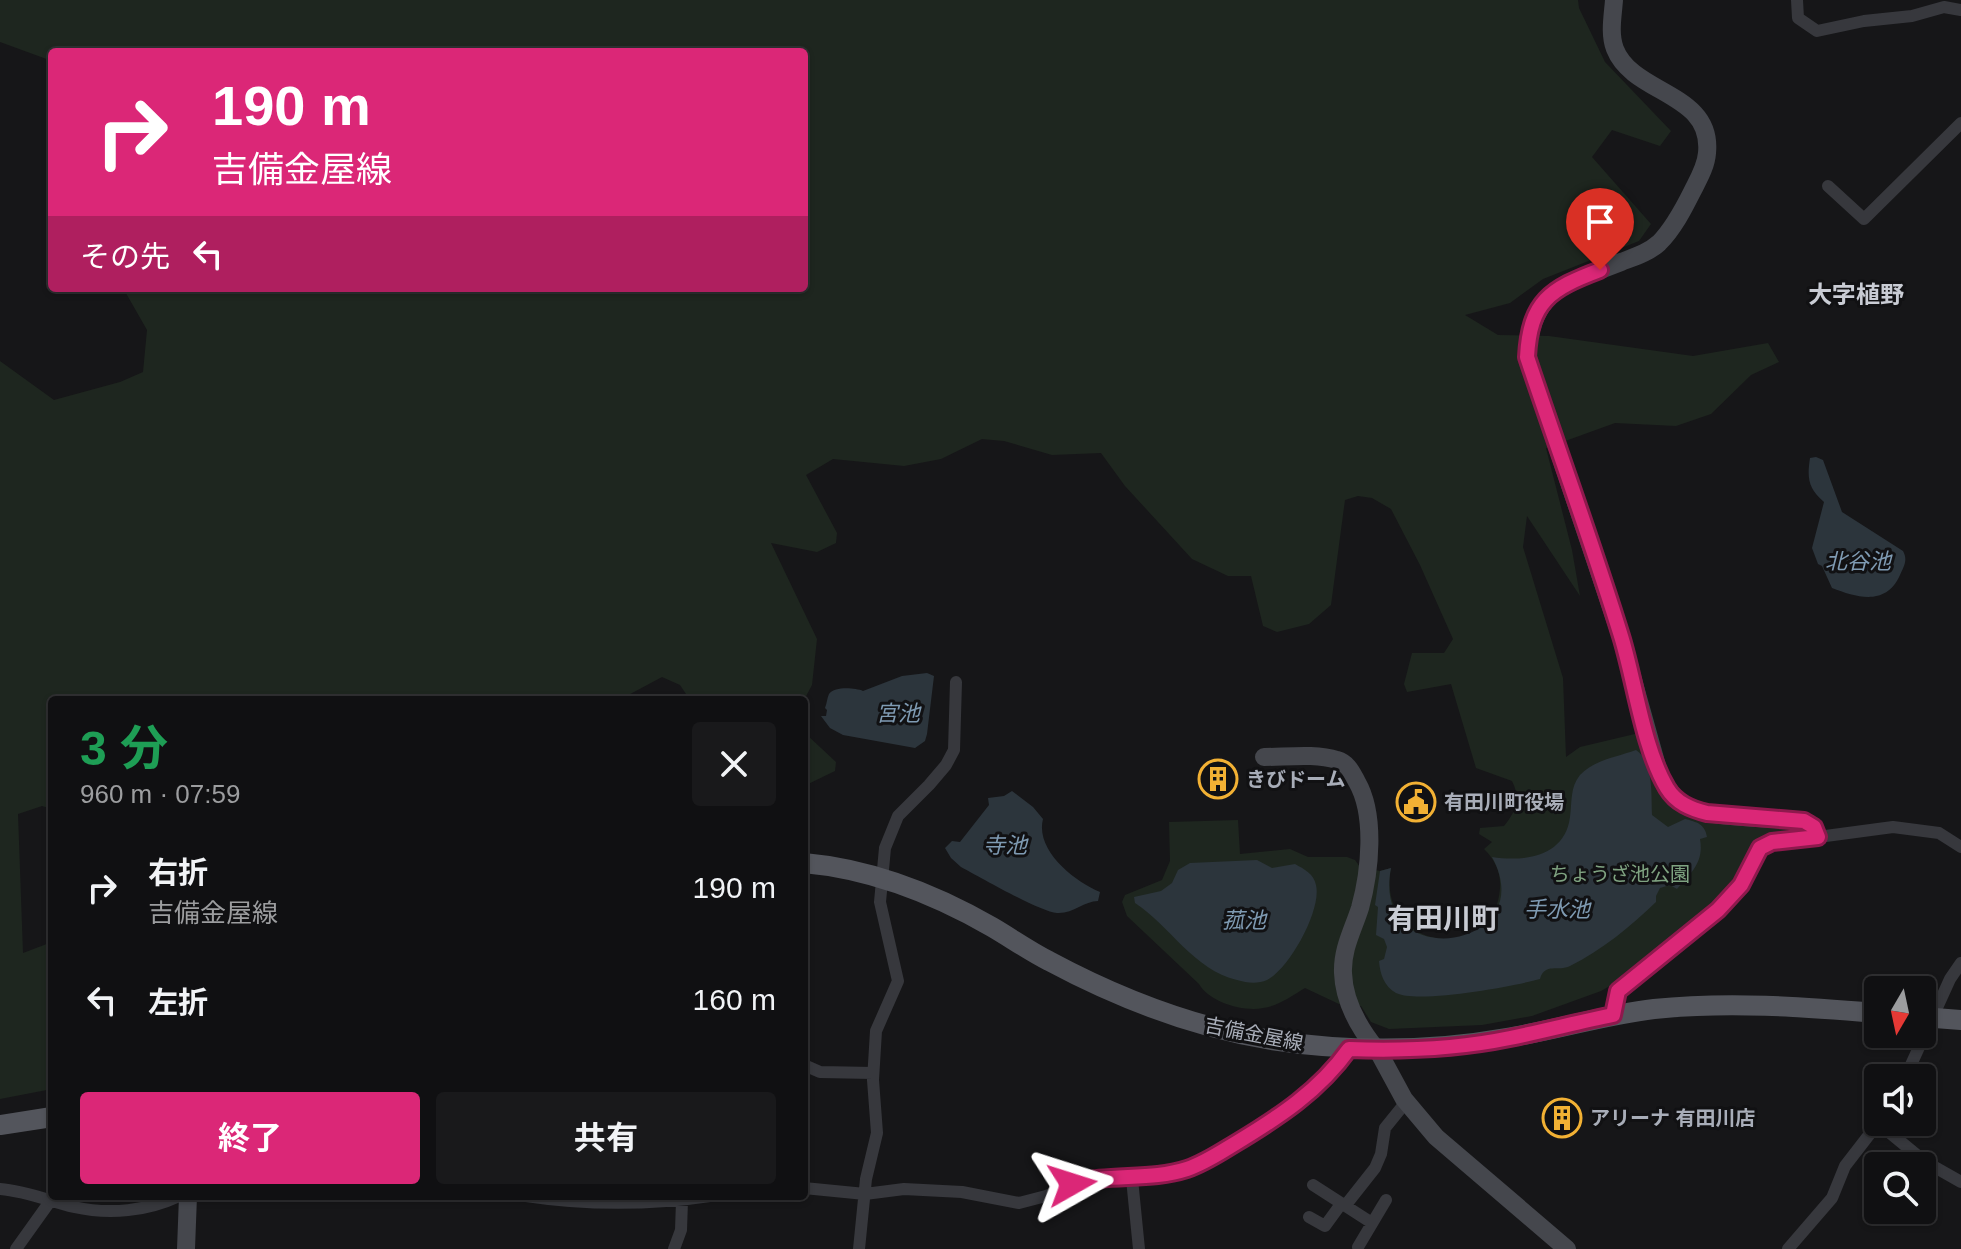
<!DOCTYPE html>
<html lang="ja">
<head>
<meta charset="utf-8">
<style>
  :root { --surface:#101012; --page:#19191b; --text:#f1f3f6; --muted:#9c9d9f; --line:#303032; --accent:#db2777 }
  body { margin:0; font-family:Helvetica,"Noto Sans JP",sans-serif; background:var(--page); color:var(--text); height:100vh; display:flex; flex-direction:column; font-size:30px; white-space:nowrap }
  * { box-sizing:border-box; margin:0 }
  p { font-size:26px; color:var(--muted) }
  .icon { flex:none; width:44px; height:44px; fill:none; stroke:currentColor; stroke-width:2; stroke-linecap:round; stroke-linejoin:round }
  .map { position:relative; flex:1; overflow:hidden }
  .side { position:absolute; left:48px; top:696px; width:760px; height:504px; display:flex; flex-direction:column; background:var(--surface); border-radius:8px; box-shadow:0 2px 6px #0004,0 0 0 2px var(--line) }
  .side>* { flex:none }
  .banner { position:absolute; left:48px; top:48px; width:760px; height:244px; border-radius:8px; box-shadow:0 2px 6px #0004,0 0 0 2px var(--line); background:#db2777; color:#fff; overflow:hidden }
  .needle { width:52px; rotate:189deg }
  .fabs { position:absolute; left:1864px; top:976px; display:grid; gap:16px }
  .fabs a { display:grid; place-items:center; width:72px; height:72px; border-radius:8px; background:var(--surface); box-shadow:0 2px 6px #0004,0 0 0 2px var(--line); font-size:40px }
  .pin { position:absolute; display:grid; place-items:center; width:68px; height:68px; color:#fff; margin:-82px -34px; border-radius:50% 50% 50% 0; rotate:-45deg; box-shadow:0 0 8px #0007 }
  .pin .icon { rotate:45deg }
  .me { position:absolute; width:88px; margin:-44px; rotate:84deg; stroke-linejoin:round; filter:drop-shadow(0 0 6px #0008) }
  .turn { display:flex; align-items:center; gap:28px; height:168px; padding:0 32px; font-size:36px }
  .turn .icon { width:104px; height:104px; stroke-width:2.5 }
  .turn b { display:block; font-size:56px; line-height:68px }
  .then { display:flex; align-items:center; height:76px; padding:0 32px; background:#0003; gap:16px; font-size:30px }
  .round { display:grid; place-items:center; flex:none; width:84px; height:84px; border-radius:8px; background:var(--page) }
  .summary { display:flex; align-items:center; justify-content:space-between; height:136px; padding:0 32px }
  h1 { font-size:48px; font-weight:700; line-height:60px; color:#1e9e55 }
  .button { display:flex; gap:16px; margin-top:auto; padding:16px 32px }
  .button a { flex:1; height:92px; border-radius:8px; background:var(--accent); color:#fff; font-size:32px; font-weight:700; line-height:92px; text-align:center }
  .button a+a { background:var(--page); color:var(--text) }
  ul { padding:0; list-style:none }
  li { display:flex; align-items:center; gap:24px; height:112px; padding:0 32px }
  li div { flex:1 }
  li b { display:block; font-size:30px }
  li em { font-style:normal }
  .map>svg:first-child { display:block }
  .green { fill:#1e261f }
  .water { fill:#2c353c }
  .lines { fill:none; stroke-linecap:round; stroke-linejoin:round }
  .street { stroke:#37383d; stroke-width:12 }
  .secondary { stroke:#45474d; stroke-width:18 }
  .primary { stroke:#53555c; stroke-width:20 }
  .route-casing { stroke:#8e194d; stroke-width:20 }
  .route { stroke:#db2777; stroke-width:14 }
  .labels { text-anchor:middle; stroke-width:6; stroke-linejoin:round; paint-order:stroke }
  .poi-label { font-size:20px; font-weight:bold; fill:#a8adb8; stroke:#111113; text-anchor:start }
  .park-label { font-size:20px; fill:#7fa381; stroke:#111113 }
  .street-label { font-size:20px; fill:#a8adb8; stroke:#111113 }
  .water-label { font-size:22px; font-style:italic; fill:#7f9bb3; stroke:#111113 }
  .quarter-label { font-size:24px; font-weight:bold; fill:#c9ccd4; stroke:#111113 }
  .district-label { font-size:28px; font-weight:bold; fill:#c9ccd4; stroke:#111113 }
</style>
</head>
<body>
<div class="map">
<svg width="1961" height="1249" viewBox="0 0 1961 1249">
  <rect width="100%" height="100%" fill="#161618"/>
  <!-- green -->
  <path class="green" d="M0 0H1578L1579 8 1605 62 1671 131 1660 146 1612 130 1592 157 1651 224 1639 241 1543 279 1510 303 1465 315 1498 335 1549 336 1693 356 1768 343 1779 362 1751 375 1711 414 1676 426 1615 423 1546 448 1572 550 1580 596 1527 516 1523 547 1563 678 1566 757 1580 747 1639 733 1673 806 1795 827V835L1769 837 1761 841 1743 872 1713 909 1622 979 1601 991 1532 1016 1482 1025 1389 1029 1371 1022 1361 1006 1339 1004 1305 988C1292 996 1278 1006 1263 1008 1243 1012 1209 1002 1199 984L1127 916 1122 902 1125 895 1162 880 1170 861 1169 822 1238 820 1240 854 1290 849 1308 857H1347L1355 860 1360 867 1380 871 1391 868C1375 951 1495 966 1500 888 1501 872 1495 860 1484 849L1492 842 1479 834 1480 828 1504 826C1516 811 1521 799 1512 781L1476 768 1451 684 1407 692 1404 684 1412 653H1444L1453 639 1420 565 1391 509 1372 498 1358 496 1345 500 1331 605 1309 624 1277 632 1263 626 1251 576H1228L1192 559 1125 486 1101 453 1052 455 1004 441 982 439 941 459 904 466 833 459 806 475 837 533 836 543 817 552 771 543 817 639 812 685 804 700H690L680 685 662 677 619 700H52V809L42 806 18 814 23 953 52 942V1089L0 1099V361L54 400 120 382 143 372 147 330 123 288H804V52H52V61L0 42Z
    M804 727 806 734 836 762 835 771 804 786Z"/>
  <!-- water -->
  <path class="water" d="M1816 457 1823 460 1842 512 1903 551C1908 560 1904 566 1900 575 1886 606 1858 598 1832 588L1822 566 1818 564 1812 548 1824 502C1808 488 1807 478 1810 458Z
    M927 673 934 676 927 734 925 741 915 748 843 735 830 728 821 716H826L827 710 825 708C827 703 827 698 829 694 835 686 855 688 863 691L902 676Z
    M1636 750C1654 761 1651 796 1652 815L1668 827 1685 819C1697 822 1705 824 1707 837L1700 839C1704 862 1692 872 1677 889L1670 885 1660 888 1656 896V902C1630 927 1602 950 1570 966 1558 972 1545 962 1540 979 1515 986 1418 1004 1396 993 1384 986 1380 974 1379 961L1384 959 1387 947 1384 939 1376 935 1378 907 1375 905 1380 871 1391 868C1370 976 1543 950 1492 857 1524 862 1565 857 1570 817 1572 802 1570 787 1580 775 1594 760 1617 757 1636 750Z
    M1012 791 1033 807 1043 819C1035 850 1074 881 1100 892L1098 901C1084 901 1073 914 1057 913 1040 912 980 877 961 867L951 858 945 848 952 841 960 842 989 805 988 798 1004 796Z
    M1257 860 1272 868 1295 864C1304 869 1314 874 1316 885 1322 910 1289 969 1267 980 1258 984 1247 983 1237 980 1194 970 1170 926 1135 903L1134 897 1161 891 1172 883 1178 870 1190 863Z"/>
  <g class="lines">
    <!-- street -->
    <path class="street" d="M1797 0 1798 18 1817 31 1864 21 1912 16 1944 7 1961 10
      M1828 186 1864 219 1961 123
      M1613 1015 1615 998 1623 986C1657 960 1699 932 1728 900 1741 886 1754 851 1766 844L1893 827 1939 833 1961 847
      M804 1065 820 1072 873 1073
      M1905 1078 1950 979 1961 963
      M1878 1123 1924 1161 1961 1182
      M1132 1179 1139 1249
      M1313 1185 1372 1223
      M804 1188 865 1194 904 1189 962 1192 1019 1203 1046 1196 1084 1180 1132 1179 1187 1169 1212 1158 1284 1114 1332 1073 1349 1049
      M0 1189C26 1191 49 1201 74 1207 110 1215 147 1211 179 1196
      M526 1196C585 1205 651 1205 710 1196
      M1345 1206 1375 1168 1381 1154 1385 1128 1406 1102
      M1309 1217 1325 1226 1341 1204
      M1358 1247 1386 1200
      M16 1249 51 1200
      M674 1249 681 1230 682 1201
      M859 1249 866 1179 877 1133 873 1080 876 1031 898 981 880 902 885 848 898 816 929 785 946 765 954 750 956 682
      M1788 1249 1832 1198 1845 1166 1879 1122"/>
    <!-- secondary -->
    <path class="secondary" d="M1614 0C1613 15 1609 34 1615 49 1633 95 1713 92 1707 153 1706 167 1698 180 1692 192 1683 210 1673 229 1659 243 1648 253 1634 257 1621 262 1565 284 1531 289 1527 357L1621 637 1659 773C1665 784 1671 796 1681 803 1707 822 1776 815 1809 823L1818 837
      M1264 757C1286 757 1316 753 1337 760 1348 763 1352 773 1357 782 1376 815 1370 872 1360 908 1353 930 1342 949 1343 973 1344 1002 1359 1028 1377 1050
      M1378 1051 1404 1099 1436 1137 1567 1249
      M186 1249 188 1196"/>
    <!-- primary -->
    <path class="primary" d="M804 863C872 869 933 893 992 927 1011 938 1029 951 1049 961 1118 998 1193 1027 1271 1040 1350 1052 1426 1052 1506 1038 1556 1030 1604 1015 1654 1009 1729 1001 1803 1007 1878 1013
      M1922 1017 1961 1020
      M0 1125 52 1117"/>
  </g>
  <g class="lines">
    <defs>
      <path id="route" d="M1072 1184C1109 1173 1150 1181 1187 1169 1205 1163 1221 1152 1236 1143 1279 1117 1319 1091 1349 1049 1403 1051 1457 1049 1510 1038 1544 1031 1579 1022 1613 1015L1618 991 1718 910 1741 885 1760 848 1772 842 1818 837 1814 827 1804 821 1707 813C1691 809 1676 803 1667 788 1643 748 1635 681 1621 636 1592 542 1558 450 1527 357 1530 301 1550 289 1600 270"/>
    </defs>
    <!-- route casing -->
    <use href="#route" class="route-casing"/>
    <!-- route -->
    <use href="#route" class="route"/>
  </g>
  <!-- icons -->
  <defs>
    <symbol id="building-ring" viewBox="-11 -11 22 22"><circle r="9.5" fill="#111113" stroke="#f2b134" stroke-width="1.5"/><path d="M-4-6H4V6H1V3H-1V6H-4ZM-2.5-4.3h1.7v1.8h-1.7ZM.8-4.3h1.7v1.8H.8ZM-2.5-1h1.7V.8h-1.7ZM.8-1h1.7V.8H.8Z" fill="#f2b134"/></symbol>
    <symbol id="civic-ring" viewBox="-11 -11 22 22"><circle r="9.5" fill="#111113" stroke="#f2b134" stroke-width="1.5"/><path d="M-.6-6.5H3V-4.5H.6V-3L4-1V1h2V6H-6V1h2V-1L-.6-3ZM-1.2 2.5V6h2.4V2.5Z" fill="#f2b134"/></symbol>
  </defs>
  <g fill-rule="evenodd">
    <use href="#building-ring" x="1196" y="757" width="44" height="44"/>
    <use href="#civic-ring" x="1394" y="780" width="44" height="44"/>
    <use href="#building-ring" x="1540" y="1096" width="44" height="44"/>
  </g>
  <g class="labels">
    <!-- poi labels -->
    <g class="poi-label">
      <text x="1246" y="786">きびドーム</text>
      <text x="1444" y="809">有田川町役場</text>
      <text x="1590" y="1125">アリーナ 有田川店</text>
    </g>
    <!-- park labels -->
    <g class="park-label">
      <text x="1620" y="881">ちょうざ池公園</text>
    </g>
    <!-- street labels -->
    <g class="street-label">
      <text transform="translate(1254 1034) rotate(11)" y="7">吉備金屋線</text>
    </g>
    <!-- water labels -->
    <g class="water-label">
      <text x="1858" y="569">北谷池</text>
      <text x="898" y="721">宮池</text>
      <text x="1005" y="853">寺池</text>
      <text x="1557" y="917">手水池</text>
      <text x="1244" y="928">菰池</text>
    </g>
    <!-- quarter labels -->
    <g class="quarter-label">
      <text x="1856" y="303">大字植野</text>
    </g>
    <!-- district labels -->
    <g class="district-label">
      <text x="1443" y="928">有田川町</text>
    </g>
  </g>
</svg>
<div class="fabs">
<a><svg class="needle" viewBox="-14 -14 28 28"><path d="M0-13l5 13h-10z" fill="#e53935"/><path d="M0 13l5-13h-10z" fill="#9c9d9f"/></svg></a>
<a><svg class="icon" aria-label="sound" viewBox="0 0 24 24"><path d="M4 9h4l5-4v14l-5-4H4zM17 9q2 3 0 6"/></svg></a>
<a><svg class="icon" aria-label="search" viewBox="0 0 24 24"><circle cx="10" cy="10" r="6"/><path d="M15 15l6 6"/></svg></a>
</div>
<div class="pin" style="left:1600px;top:270px;background:#d93025"><svg class="icon" aria-label="arrive" viewBox="0 0 24 24"><path d="M6 21V4h12l-3 4 3 4H6"/></svg></div>
<svg class="me" style="left:1072px;top:1184px" viewBox="-20 -20 40 40"><path d="M0-17L14 15 0 8-14 15z" fill="#db2777" stroke="#fff" stroke-width="4"/></svg>
<div class="banner">
<div class="turn"><svg class="icon" aria-label="right" viewBox="0 0 24 24"><path d="M7 20v-9h11M14 6l5 5-5 5"/></svg><div><b>190 m</b>吉備金屋線</div></div>
<div class="then">その先<svg class="icon" aria-label="left" viewBox="0 0 24 24"><path d="M17 20v-9H6M10 6l-5 5 5 5"/></svg></div>
</div>
<section class="side">
<div class="summary"><div><h1>3 分</h1><p>960 m · 07:59</p></div><a class="round"><svg class="icon" aria-label="close" viewBox="0 0 24 24"><path d="M6 6l12 12M18 6L6 18"/></svg></a></div>
<ul>
<li><svg class="icon" aria-label="right" viewBox="0 0 24 24"><path d="M7 20v-9h11M14 6l5 5-5 5"/></svg><div><b>右折</b><p>吉備金屋線</p></div><em>190 m</em></li>
<li><svg class="icon" aria-label="left" viewBox="0 0 24 24"><path d="M17 20v-9H6M10 6l-5 5 5 5"/></svg><div><b>左折</b></div><em>160 m</em></li>
</ul>
<div class="button"><a>終了</a><a>共有</a></div>
</section>
</div>
</body>
</html>
